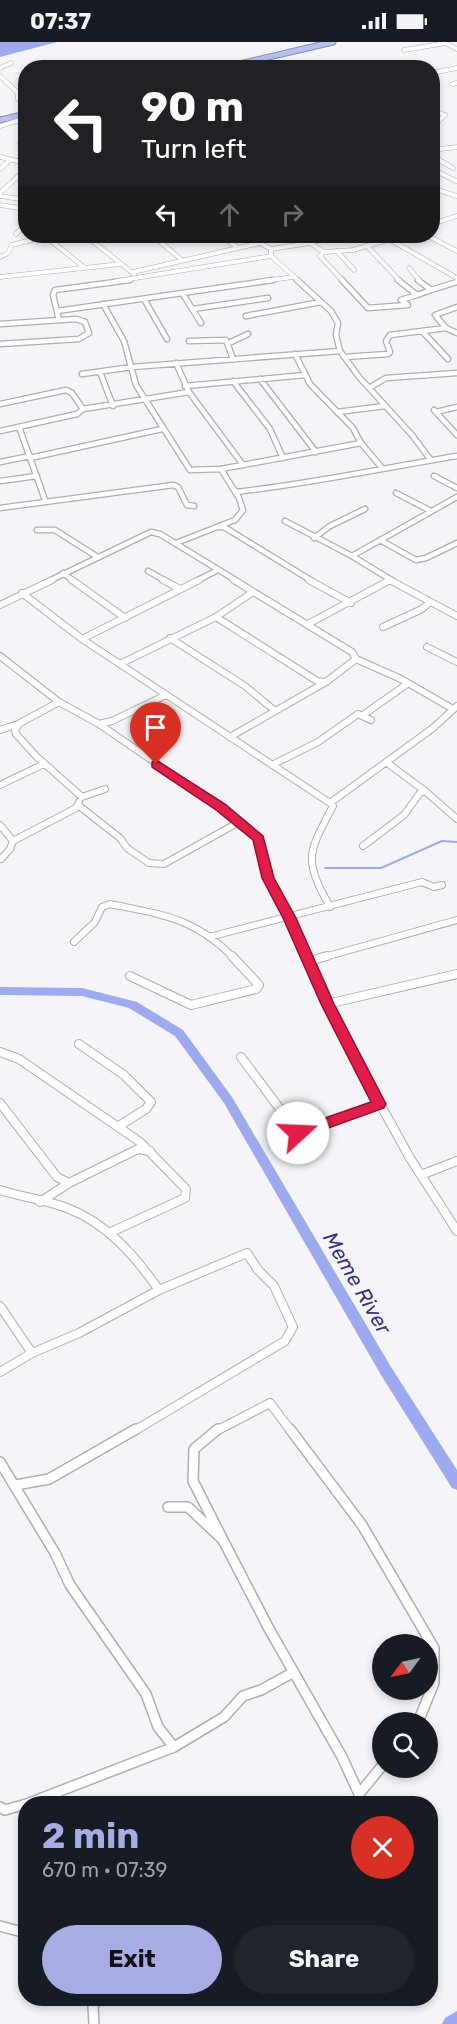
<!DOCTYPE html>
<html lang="en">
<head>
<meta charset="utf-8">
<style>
  :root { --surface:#171b24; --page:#20242c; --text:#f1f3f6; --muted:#9ea1a6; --accent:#a9ace3 }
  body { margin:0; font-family:Rubik,sans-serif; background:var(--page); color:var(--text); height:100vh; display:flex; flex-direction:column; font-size:22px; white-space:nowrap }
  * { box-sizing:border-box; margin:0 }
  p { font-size:20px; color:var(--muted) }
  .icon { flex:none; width:33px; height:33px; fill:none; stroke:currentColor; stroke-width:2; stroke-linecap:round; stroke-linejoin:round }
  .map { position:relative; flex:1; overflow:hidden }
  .sheet { position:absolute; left:18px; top:1754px; width:420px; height:210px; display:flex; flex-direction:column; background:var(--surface); border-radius:24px; box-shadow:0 3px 9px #0003 }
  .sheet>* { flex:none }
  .top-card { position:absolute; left:18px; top:18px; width:422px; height:183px; border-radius:24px; box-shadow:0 3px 9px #0003; background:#202124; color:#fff; overflow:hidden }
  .needle { width:39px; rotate:237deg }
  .buttons { position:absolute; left:372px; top:1592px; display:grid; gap:12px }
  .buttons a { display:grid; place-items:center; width:66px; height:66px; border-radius:50%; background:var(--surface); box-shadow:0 3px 9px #0003; font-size:30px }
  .pin { position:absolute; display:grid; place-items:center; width:51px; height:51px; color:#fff; margin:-62px -26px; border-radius:50% 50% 50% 0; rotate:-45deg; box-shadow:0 0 6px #0007 }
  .pin .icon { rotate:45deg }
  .me { position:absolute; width:66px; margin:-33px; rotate:70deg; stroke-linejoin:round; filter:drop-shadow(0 0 4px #0008) }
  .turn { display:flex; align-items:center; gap:21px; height:126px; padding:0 24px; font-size:27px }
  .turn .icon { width:78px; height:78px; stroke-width:2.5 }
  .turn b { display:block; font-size:42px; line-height:51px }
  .lanes { display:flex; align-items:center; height:57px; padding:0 24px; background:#0003; justify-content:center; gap:30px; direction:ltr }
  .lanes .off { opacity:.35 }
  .round { display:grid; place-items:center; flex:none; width:63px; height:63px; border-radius:32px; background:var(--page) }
  .headline { display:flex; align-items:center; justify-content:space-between; height:102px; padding:0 24px }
  h1 { font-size:36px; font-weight:700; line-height:45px; color:var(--accent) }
  .primary-button { display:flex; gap:12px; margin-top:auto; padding:12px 24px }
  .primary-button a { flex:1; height:69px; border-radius:36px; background:var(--accent); color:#111; font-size:24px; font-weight:700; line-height:69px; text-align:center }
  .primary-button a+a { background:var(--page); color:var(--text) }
  .status { display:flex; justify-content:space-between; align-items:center; height:42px; padding:0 30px; background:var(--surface); direction:ltr }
  .status svg { height:16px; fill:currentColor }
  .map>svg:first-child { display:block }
  .water { fill:#9eaaef }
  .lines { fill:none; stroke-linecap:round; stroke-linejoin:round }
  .stream { stroke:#9eaaef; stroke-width:2 }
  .river { fill:#9eaaef; fill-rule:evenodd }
  .minor-far4-casing { stroke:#adaeb2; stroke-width:5 }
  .minor-far3-casing { stroke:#adaeb2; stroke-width:7 }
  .minor-far2-casing { stroke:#adaeb2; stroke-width:8 }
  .minor-far1-casing { stroke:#adaeb2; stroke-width:10 }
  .minor-casing { stroke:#adaeb2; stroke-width:12 }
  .highway-casing { stroke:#868cab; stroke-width:7 }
  .minor-far4 { stroke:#fff; stroke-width:4 }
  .minor-far3 { stroke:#fff; stroke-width:4.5 }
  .minor-far2 { stroke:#fff; stroke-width:6 }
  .minor-far1 { stroke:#fff; stroke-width:8 }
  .minor { stroke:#fff; stroke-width:9 }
  .highway { stroke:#b7c0ee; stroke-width:5 }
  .route { fill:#e11d48; stroke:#92132f; stroke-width:1.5 }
  .labels { text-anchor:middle; stroke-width:6; stroke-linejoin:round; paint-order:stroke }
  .water-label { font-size:21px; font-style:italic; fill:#313484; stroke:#f5f5f9 }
</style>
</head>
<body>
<div class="status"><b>07:37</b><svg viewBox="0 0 49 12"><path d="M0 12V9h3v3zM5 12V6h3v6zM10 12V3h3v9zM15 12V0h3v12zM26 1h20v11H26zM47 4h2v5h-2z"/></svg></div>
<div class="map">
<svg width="457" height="1982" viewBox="0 0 457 1982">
  <rect width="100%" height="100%" fill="#f5f5f9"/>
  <!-- water -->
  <path class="water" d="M0 0H57L0 15Z"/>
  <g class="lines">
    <!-- stream -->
    <path class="stream" d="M325 826H381L442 799 457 800"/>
    <!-- river -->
    <path class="river" d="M0 945 82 946 137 960 183 988 232 1055 391 1325 457 1428V1448L452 1446 381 1333 224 1061 175 994 129 966 82 954 0 953Z
      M457 1969V1982H442L445 1976Z"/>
    <defs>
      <path id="minor-far4" d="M443 0 457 7
        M404 8 446 1
        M0 26 11 21
        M432 31 457 26
        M0 34 17 50 18 57 26 63
        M453 42 457 41
        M432 68 445 73 432 85
        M0 84 26 76
        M20 102 26 100
        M432 108 457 105
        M432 114 453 126
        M0 115 26 121
        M0 127 10 118
        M432 127 456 139
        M432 146 457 154
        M0 151 26 127
        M0 154 26 158
        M0 163 26 167
        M432 182 457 174
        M16 192 26 182
        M45 194 85 226
        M86 194 134 232
        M153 194 182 218
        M222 194 238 206
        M428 194 457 209
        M389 197 457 236
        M260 201 271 207V214L299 239
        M310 201 324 210 320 214 343 239
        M368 205 400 239
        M271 207 310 201 333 194
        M337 209 354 228
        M324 210 353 208 401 194
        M0 215 8 211 12 203 46 194
        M409 226 420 239
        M133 230 260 201 274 194
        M0 235 121 222
        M117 239 271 214
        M263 239 293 235"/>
      <path id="minor-far3" d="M297 238 331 269 338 281 336 293 340 309 359 335 412 393 430 417
        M342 238 368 266 408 263 401 258 417 253
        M398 238 417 253 431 248
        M418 238 431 248 457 240
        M183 252 201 281
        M144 257 167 297
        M103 262 124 299 136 343 190 428 221 427 361 401
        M457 265 435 273 446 286 457 291
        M193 267 268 256
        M57 269 273 238
        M246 274 321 260
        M59 278 53 253 55 248 130 238
        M0 282 76 277 85 280 89 291 79 297 0 302
        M422 289 448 317
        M189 299 226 298 233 317
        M229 301 248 292
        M295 312 310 342 353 386 361 401 382 426
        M345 315 388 312 390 310 386 299 390 293 446 286
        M176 321 189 350 243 423
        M100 330 113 364
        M82 332 132 325 340 309
        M260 337 316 410
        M233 339 270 387 283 416
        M185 344 305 333
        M369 346 386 336 457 331
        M0 362 66 348 72 351 83 367
        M434 368 457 393
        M337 370 385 364
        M436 370 457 365
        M19 385 45 458
        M0 389 77 372 83 367 189 350
        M30 416 162 387
        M0 420 30 414
        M434 434 457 446
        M0 439 37 434
        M235 450C310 442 383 426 457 414
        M396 451 431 469
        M0 466 173 443 178 445 187 463 194 464
        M285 479 352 514 393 539
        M219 484 235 478 243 468 239 456 221 427
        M37 488H55L96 514
        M314 496 330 484 365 467
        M380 498 416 518 426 516 457 501
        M176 501 217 485H224L312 539
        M352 514 457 455
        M148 529 166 539
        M63 531 74 539
        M49 539 151 490 160 492 237 539
        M196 539 218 528
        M388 539 390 538"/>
      <path id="minor-far2" d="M72 538 125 576
        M163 538 180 547
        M234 538 352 610 356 617 401 637 453 667
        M309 538 351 561
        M390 538 457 574
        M22 551 82 597 330 761
        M0 563 52 538
        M216 575 317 639 326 640
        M308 582 390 538
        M383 585 422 567 429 561
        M170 596 245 644 274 668
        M82 597 199 538
        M427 605 457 620
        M0 614 59 660 99 682 220 765 259 797 268 836 308 916
        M120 622 216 575 253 550
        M59 660 20 681 15 688 16 692 36 714 82 755 105 747
        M363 673 407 642
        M99 682 112 679 166 653
        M0 688 18 682
        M230 695 326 640 356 617
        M386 720 425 749 457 777
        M272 723 318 700 358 672 371 678
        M0 743 44 722
        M78 763 120 796 127 806 149 821 164 822 239 780
        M0 783 13 799 10 807 1 817
        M13 799 76 766 79 760
        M363 804 404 773 420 751 425 749
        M330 865C303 816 308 812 333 764L330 761 433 686 457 664
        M209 895 422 840 434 845 442 843
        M74 900 95 880 102 865 110 862C163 873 194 875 234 916
        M321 916 457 878"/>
      <path id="minor-far1" d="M308 914 355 1017 410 1116 457 1189
        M309 919 327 914
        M130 934 191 963 256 947 259 943 232 914
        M327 962 457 932
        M79 1002 124 1033 151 1060 146 1067 119 1084
        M0 1010 19 1017 140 1100 186 1147 185 1156 109 1191
        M241 1015 298 1091 379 1062
        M0 1061 57 1135 69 1141
        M421 1133 457 1119
        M0 1148C22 1155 46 1158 67 1166 107 1181 135 1214 159 1248
        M40 1160 69 1141 138 1107 150 1109
        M0 1264 32 1311
        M0 1330 32 1311 79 1291 159 1248 247 1211 258 1228 274 1244 293 1285 285 1299 134 1389
        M216 1389 270 1361 291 1389"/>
      <path id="minor" d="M218 1387 194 1407 193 1439 223 1498
        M290 1387 362 1483 434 1606V1641L418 1680
        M0 1420 55 1511 70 1543 146 1652 158 1685 174 1705
        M16 1443 49 1437 136 1387
        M168 1465H188L223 1498 268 1585 342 1715 359 1752V1761
        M359 1752 382 1724
        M29 1761 174 1705 224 1675 243 1654 261 1648 294 1630
        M0 1765 5 1768 26 1762
        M0 1884 26 1891
        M94 1982 93 1964 99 1956"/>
      <path id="highway" d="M222 26 333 0
        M0 78 26 72"/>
    </defs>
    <!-- minor-far4 casing -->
    <use href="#minor-far4" class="minor-far4-casing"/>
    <!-- minor-far3 casing -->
    <use href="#minor-far3" class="minor-far3-casing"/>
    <!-- minor-far2 casing -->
    <use href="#minor-far2" class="minor-far2-casing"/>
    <!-- minor-far1 casing -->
    <use href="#minor-far1" class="minor-far1-casing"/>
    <!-- minor casing -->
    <use href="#minor" class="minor-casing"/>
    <!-- highway casing -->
    <use href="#highway" class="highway-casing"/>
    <!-- minor-far4 -->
    <use href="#minor-far4" class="minor-far4"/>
    <!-- minor-far3 -->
    <use href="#minor-far3" class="minor-far3"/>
    <!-- minor-far2 -->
    <use href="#minor-far2" class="minor-far2"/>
    <!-- minor-far1 -->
    <use href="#minor-far1" class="minor-far1"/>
    <!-- minor -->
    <use href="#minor" class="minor"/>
    <!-- highway -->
    <use href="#highway" class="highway"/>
  </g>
  <!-- route -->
  <path class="route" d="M156 718 225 762 263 794 274 836 296 876 334 962 386 1062 384 1066 298 1097 293 1095 291 1091 293 1087 371 1060 321 962 283 876 262 836 253 798 216 768 152 725V720Z"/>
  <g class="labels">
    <!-- water labels -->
    <g class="water-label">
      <text transform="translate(357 1241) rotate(60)" y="7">Meme River</text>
    </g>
  </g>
</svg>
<div class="buttons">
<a><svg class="needle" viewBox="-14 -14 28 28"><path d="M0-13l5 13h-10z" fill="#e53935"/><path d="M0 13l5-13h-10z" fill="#9ea1a6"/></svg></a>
<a><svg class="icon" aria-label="search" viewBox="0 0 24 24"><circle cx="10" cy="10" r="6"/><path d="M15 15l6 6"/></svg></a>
</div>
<div class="pin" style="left:156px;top:722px;background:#d93025"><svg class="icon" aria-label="arrive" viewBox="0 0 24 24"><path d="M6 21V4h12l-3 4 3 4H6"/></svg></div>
<svg class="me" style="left:298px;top:1091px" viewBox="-20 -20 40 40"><circle r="19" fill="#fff"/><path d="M0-13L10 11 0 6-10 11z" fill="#e11d48"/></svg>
<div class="top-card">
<div class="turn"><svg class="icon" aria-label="left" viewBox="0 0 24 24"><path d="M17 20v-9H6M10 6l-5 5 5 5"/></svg><div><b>90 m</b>Turn left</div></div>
<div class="lanes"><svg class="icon" aria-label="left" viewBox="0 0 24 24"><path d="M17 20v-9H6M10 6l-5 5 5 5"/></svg><svg class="icon off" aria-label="ahead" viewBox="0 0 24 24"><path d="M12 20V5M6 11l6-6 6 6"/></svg><svg class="icon off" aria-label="right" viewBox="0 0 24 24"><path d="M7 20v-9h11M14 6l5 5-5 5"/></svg></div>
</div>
<section class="sheet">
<div class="headline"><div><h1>2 min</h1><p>670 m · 07:39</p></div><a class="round" style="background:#d93025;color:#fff"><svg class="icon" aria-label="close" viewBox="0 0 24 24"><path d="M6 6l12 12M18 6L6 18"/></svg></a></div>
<div class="primary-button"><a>Exit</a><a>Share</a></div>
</section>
</div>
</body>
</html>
